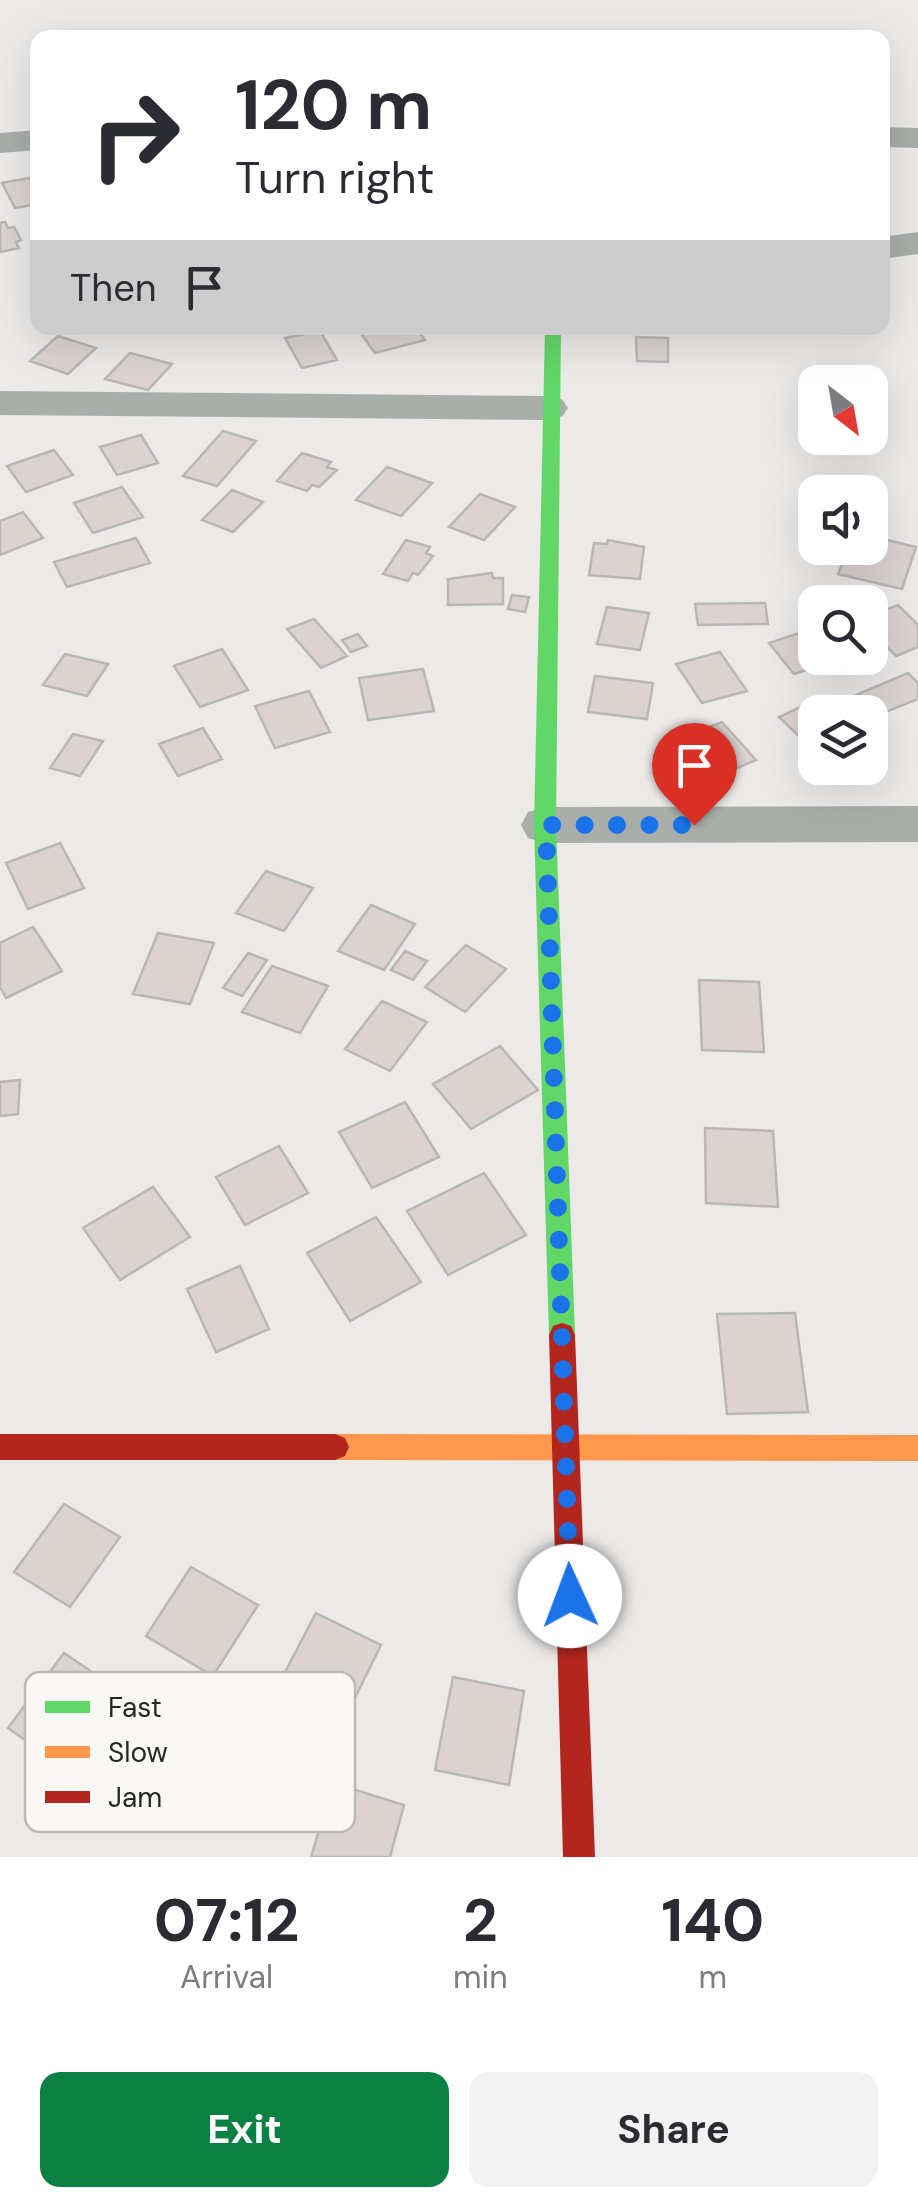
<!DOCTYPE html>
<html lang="en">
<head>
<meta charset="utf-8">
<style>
  :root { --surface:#fff; --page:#f2f2f3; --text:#2b2b33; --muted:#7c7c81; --accent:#0b8043 }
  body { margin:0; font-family:"DM Sans",sans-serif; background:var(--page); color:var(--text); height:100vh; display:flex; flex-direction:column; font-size:38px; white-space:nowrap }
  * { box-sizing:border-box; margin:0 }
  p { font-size:32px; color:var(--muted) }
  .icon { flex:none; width:55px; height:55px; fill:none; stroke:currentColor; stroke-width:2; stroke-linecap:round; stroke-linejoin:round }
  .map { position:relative; height:1857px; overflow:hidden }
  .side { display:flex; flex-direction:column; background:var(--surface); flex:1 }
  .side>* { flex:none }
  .guide { position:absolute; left:30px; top:30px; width:860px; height:305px; border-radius:20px; box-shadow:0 10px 40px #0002; background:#fff; color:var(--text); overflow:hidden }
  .needle { width:65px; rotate:149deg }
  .tools { position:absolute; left:798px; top:365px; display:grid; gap:20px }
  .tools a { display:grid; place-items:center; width:90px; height:90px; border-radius:20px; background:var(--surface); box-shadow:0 10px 40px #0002; font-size:50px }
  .pin { position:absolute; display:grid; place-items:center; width:85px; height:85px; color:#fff; margin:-102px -42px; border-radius:50% 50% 50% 0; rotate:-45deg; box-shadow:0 0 10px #0007 }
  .pin .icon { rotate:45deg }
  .me { position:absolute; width:110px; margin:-55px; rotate:358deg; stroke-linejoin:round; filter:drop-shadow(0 0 8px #0008) }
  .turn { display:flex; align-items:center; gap:35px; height:210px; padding:0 40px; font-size:45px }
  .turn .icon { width:130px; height:130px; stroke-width:2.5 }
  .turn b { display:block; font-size:70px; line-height:85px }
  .then { display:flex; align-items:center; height:95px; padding:0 40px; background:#0003; gap:20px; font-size:38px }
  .eta { display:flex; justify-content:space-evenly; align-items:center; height:170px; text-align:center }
  .eta b { font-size:60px; font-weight:700; line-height:70px }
  .cta { display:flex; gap:20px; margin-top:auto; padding:20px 40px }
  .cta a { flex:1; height:115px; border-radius:20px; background:var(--accent); color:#fff; font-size:40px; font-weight:700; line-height:115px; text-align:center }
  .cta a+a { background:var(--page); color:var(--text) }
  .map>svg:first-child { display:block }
  .building { fill:#dcd3d1; stroke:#b9b7b6; stroke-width:2.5 }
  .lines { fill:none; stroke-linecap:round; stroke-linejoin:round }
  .street { fill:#a9aeab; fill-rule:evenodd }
  .fast { fill:#63d668; fill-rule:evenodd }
  .slow { fill:#ff974d; fill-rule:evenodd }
  .jam { fill:#b3261e; fill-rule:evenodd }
  .route { stroke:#1a73e8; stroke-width:18; stroke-dasharray:0 32.4 }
  .key { fill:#faf8f4; stroke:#bbb9b6; stroke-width:2.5 }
  .key-label { font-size:28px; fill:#272725 }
</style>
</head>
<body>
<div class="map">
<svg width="918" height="1857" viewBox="0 0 918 1857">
  <rect width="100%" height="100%" fill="#eceae8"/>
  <!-- building -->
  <path class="building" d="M29 178 32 183 38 182V204L15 208 2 183Z
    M5 222 8 228 14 227 21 240 16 242 19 248 0 252V223Z
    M357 328H416L425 340 375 353Z
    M320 331 337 360 302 368 285 338Z
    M58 336 96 348 68 374 30 361Z
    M636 337 668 338V362L637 361Z
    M130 353 172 364 148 390 105 379Z
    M223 431 256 441 217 486 183 476Z
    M141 435 158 463 117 475 100 447Z
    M54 450 73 475 26 492 7 466Z
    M302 453 331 462 327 467 337 470 319 487 312 485 307 491 277 481Z
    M387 467 432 483 401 516 356 500Z
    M122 487 143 517 93 533 74 503Z
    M232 490 263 502 233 532 202 520Z
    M480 494 515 507 484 540 449 527Z
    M23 512 43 538 0 555V521Z
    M870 536 916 547 902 589 838 574 849 548H870Z
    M136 538 150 563 67 587 54 562Z
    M406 540 430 547 426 553 433 556 418 575 413 573 408 581 383 574Z
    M608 540 644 547 640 579 589 575 594 543 607 544Z
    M492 573 493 578H503V604L448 605V579Z
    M512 595 529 597 525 612 508 609Z
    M765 603 768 624 698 625 695 604Z
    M898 605 918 625V647L896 656 870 630V616Z
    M607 607 649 613 640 650 597 644Z
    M314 619 347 656 321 668 287 629Z
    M811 629 815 634V658L837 660 794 674 769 643Z
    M358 634 367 646 351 652 342 640Z
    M222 649 248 690 200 707 174 666Z
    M720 652 747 691 702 703 676 664Z
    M65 654 108 664 87 696 43 685Z
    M423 669 434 711 368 720 359 678Z
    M908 673 918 683V699L876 716 856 695Z
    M595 676 653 683 647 719 588 712Z
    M309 691 330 732 275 748 255 706Z
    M809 703 820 712H815V738L806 743 779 717Z
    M722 722 756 760 711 779 677 740Z
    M203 728 222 759 178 776 159 744Z
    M73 734 103 741 80 776 50 768Z
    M60 843 84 888 28 909 6 863Z
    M266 871 313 888 284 931 236 913Z
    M371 905 415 924 384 970 338 951Z
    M33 927 62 971 6 998 0 987V943Z
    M158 933 214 943 190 1004 133 994Z
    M466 945 506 969 465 1012 425 987Z
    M405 951 427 961 413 980 391 970Z
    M248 953 267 960 242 996 223 988Z
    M272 966 328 986 300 1033 242 1012Z
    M699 980 759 982 764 1052 702 1050Z
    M382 1001 427 1022 390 1071 345 1049Z
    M500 1046 538 1090 471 1129 433 1084Z
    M20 1080 18 1114 0 1116V1082Z
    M405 1102 439 1157 372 1188 339 1132Z
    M705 1128 773 1131 778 1207 706 1203Z
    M279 1146 308 1193 245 1225 216 1177Z
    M484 1173 526 1235 448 1275 407 1211Z
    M153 1187 190 1237 120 1280 83 1228Z
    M376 1217 421 1282 350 1321 307 1253Z
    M240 1266 269 1329 216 1352 187 1289Z
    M795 1313 808 1412 727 1414 717 1314Z
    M64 1504 120 1537 70 1607 14 1572Z
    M191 1567 258 1605 213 1676 146 1636Z
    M316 1613 381 1645 339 1730 272 1697Z
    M64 1653 129 1697 74 1775 8 1728Z
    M453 1677 524 1691 509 1785 435 1770Z
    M333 1783 404 1805 390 1857H311Z"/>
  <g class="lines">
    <!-- street -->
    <path class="street" d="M882 127 918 128V148L882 147Z
      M38 130V150L0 153V133Z
      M918 232V254L882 259V237Z
      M0 391 549 396 563 400 568 408 563 416 549 420 0 415Z
      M918 806V842L545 843 528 838 521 825 528 812 545 807Z"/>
    <!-- fast -->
    <path class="fast" d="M545 328H561L556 825 575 1335 571 1344 562 1347 553 1344 549 1335 534 825Z"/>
    <!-- slow -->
    <path class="slow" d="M335 1434 918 1435V1461L335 1460 325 1456 321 1447 325 1438Z"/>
    <!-- jam -->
    <path class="jam" d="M562 1323 571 1326 575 1335 595 1857H563L549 1335 553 1326Z
      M0 1434H335L345 1438 349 1447 345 1456 335 1460H0Z"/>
  </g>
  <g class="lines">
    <!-- route -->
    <path class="route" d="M570 1596 546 825H694"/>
  </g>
  <!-- legend -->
  <rect x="25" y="1672" width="330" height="160" rx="15" class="key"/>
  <rect x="45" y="1701" width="45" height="12" fill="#63d668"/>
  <rect x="45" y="1746" width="45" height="12" fill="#ff974d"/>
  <rect x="45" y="1791" width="45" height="12" fill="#b3261e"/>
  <g class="key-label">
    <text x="108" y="1717">Fast</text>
    <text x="108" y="1762">Slow</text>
    <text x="108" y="1807">Jam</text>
  </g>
</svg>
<div class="tools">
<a><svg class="needle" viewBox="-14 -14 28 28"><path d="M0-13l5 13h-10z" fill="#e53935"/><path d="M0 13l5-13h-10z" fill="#7c7c81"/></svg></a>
<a><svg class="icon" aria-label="sound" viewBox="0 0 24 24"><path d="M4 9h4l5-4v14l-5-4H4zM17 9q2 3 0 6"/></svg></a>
<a><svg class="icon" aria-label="search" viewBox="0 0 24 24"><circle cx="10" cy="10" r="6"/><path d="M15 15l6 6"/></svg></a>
<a><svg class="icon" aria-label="layers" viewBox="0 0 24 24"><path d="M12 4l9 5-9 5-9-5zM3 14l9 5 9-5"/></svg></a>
</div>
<div class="pin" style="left:694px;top:825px;background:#d93025"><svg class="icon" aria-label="arrive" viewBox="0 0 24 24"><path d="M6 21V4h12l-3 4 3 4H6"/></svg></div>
<svg class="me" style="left:570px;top:1596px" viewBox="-20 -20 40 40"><circle r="19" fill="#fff"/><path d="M0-13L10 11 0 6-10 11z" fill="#1a73e8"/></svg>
<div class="guide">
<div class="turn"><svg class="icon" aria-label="right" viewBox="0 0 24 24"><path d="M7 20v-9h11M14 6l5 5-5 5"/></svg><div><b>120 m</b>Turn right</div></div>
<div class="then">Then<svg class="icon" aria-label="arrive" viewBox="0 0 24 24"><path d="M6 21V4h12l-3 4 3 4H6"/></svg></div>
</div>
</div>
<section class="side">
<div class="eta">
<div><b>07:12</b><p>Arrival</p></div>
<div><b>2</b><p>min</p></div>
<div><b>140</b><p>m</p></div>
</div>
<div class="cta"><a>Exit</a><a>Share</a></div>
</section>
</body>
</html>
